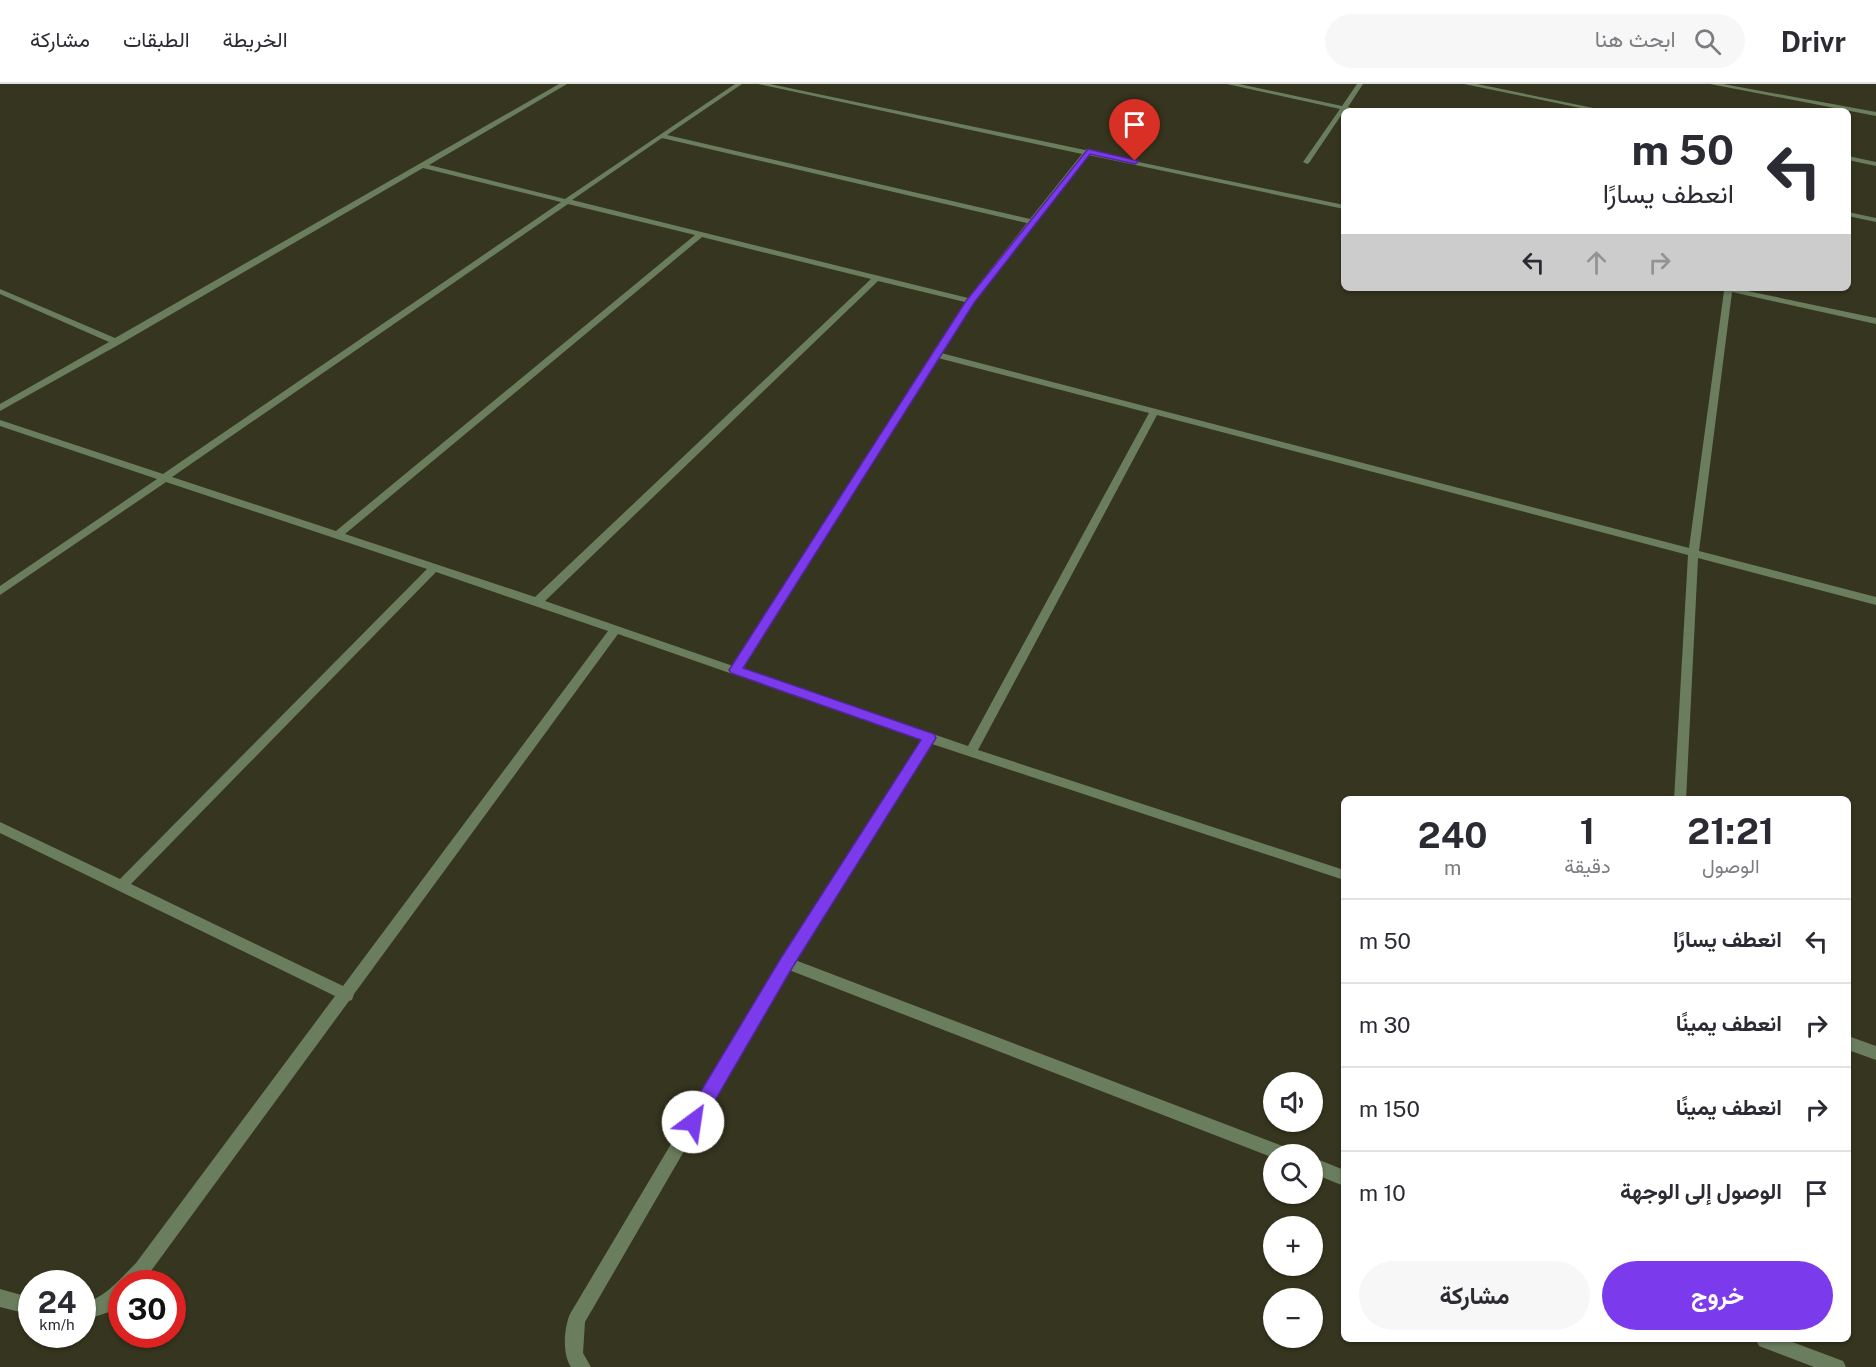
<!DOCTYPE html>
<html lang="ar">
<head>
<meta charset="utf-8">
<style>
  :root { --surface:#fff; --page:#f7f7f7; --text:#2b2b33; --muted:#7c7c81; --line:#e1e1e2; --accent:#7c3aed }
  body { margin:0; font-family:"Public Sans",Vazirmatn,sans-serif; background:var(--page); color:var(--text); direction:rtl; height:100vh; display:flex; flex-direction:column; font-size:22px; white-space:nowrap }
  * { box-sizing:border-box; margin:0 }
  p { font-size:20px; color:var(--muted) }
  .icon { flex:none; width:33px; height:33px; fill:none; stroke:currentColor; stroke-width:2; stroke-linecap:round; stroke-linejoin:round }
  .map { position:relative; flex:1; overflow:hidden; direction:ltr }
  .details { position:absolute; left:1341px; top:712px; width:510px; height:546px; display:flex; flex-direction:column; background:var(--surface); border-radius:9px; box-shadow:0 2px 4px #0004; direction:rtl }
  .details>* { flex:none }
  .banner { position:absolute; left:1341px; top:24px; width:510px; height:183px; border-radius:9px; box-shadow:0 2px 4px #0004; direction:rtl; background:#fff; color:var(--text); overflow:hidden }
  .fabs { position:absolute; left:1263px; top:988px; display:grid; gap:12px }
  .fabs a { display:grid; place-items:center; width:60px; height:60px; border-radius:50%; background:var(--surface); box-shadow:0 2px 4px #0004; font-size:30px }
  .speed { position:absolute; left:18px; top:1186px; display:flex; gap:12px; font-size:30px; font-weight:700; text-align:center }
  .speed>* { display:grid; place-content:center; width:78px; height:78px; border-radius:50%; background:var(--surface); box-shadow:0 2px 4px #0004; line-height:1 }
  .speed small { font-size:15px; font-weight:400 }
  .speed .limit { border:9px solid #d22; background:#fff; color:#111 }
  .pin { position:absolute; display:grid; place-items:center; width:51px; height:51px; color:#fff; margin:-62px -26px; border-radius:50% 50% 50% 0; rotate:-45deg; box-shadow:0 0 6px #0007 }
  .pin .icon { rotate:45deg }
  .me { position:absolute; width:66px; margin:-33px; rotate:31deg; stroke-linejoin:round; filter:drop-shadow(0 0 4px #0008) }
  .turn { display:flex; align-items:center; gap:21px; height:126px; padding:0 18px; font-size:27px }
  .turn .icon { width:78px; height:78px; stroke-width:2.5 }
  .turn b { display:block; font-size:42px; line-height:51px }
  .lanes { display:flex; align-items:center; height:57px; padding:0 18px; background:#0003; justify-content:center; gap:30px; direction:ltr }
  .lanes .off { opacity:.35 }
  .eta { display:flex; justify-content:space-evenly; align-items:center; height:102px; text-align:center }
  .eta b { font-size:36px; font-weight:700; line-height:42px }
  .button { display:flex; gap:12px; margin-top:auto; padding:12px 18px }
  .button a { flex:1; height:69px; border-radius:36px; background:var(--accent); color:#fff; font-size:24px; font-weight:700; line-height:69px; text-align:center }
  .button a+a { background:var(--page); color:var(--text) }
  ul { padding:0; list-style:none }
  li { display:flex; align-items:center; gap:18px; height:84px; padding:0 18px; border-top:2px solid var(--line) }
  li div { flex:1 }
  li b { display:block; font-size:22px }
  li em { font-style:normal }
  header { display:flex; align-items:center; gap:36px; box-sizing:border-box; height:84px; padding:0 30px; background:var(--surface); border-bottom:2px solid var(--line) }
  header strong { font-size:28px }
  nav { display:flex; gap:33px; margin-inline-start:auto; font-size:21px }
  .search { width:420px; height:54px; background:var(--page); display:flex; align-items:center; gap:15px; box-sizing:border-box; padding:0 21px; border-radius:33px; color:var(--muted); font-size:22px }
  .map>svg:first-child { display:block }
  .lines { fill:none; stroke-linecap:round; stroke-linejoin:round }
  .minor { fill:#6a7e5e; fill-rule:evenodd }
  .route { fill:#7c3aed; stroke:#51269a; stroke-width:1.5 }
</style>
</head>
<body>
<header>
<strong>Drivr</strong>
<div class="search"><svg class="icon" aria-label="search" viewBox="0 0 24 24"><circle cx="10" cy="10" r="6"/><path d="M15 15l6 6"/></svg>ابحث هنا</div>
<nav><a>الخريطة</a><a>الطبقات</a><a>مشاركة</a></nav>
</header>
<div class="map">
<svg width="1876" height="1283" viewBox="0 0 1876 1283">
  <rect width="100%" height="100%" fill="#36351f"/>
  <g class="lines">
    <!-- minor -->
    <path class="minor" d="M559 0H567L429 81 565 115 735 0H742L667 51 1030 135 1082 70 758 0H770L1085 66 1088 65 1091 68 1344 121V125L1088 71 973 218 941 269 1689 464 1724 207 1718 204H1733L1876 234V240L1732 208 1699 467 1876 513V521L1698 474 1686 716H1674L1688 471 1157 331 978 666 1344 786V796L932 660 795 876 1285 1063 1291 1066 1293 1071H1274V1074L789 886 585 1238 583 1269 591 1283H571C562 1270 564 1244 570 1230L781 875 921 656 618 550 354 910 352 916 349 917 148 1191 139 1200H122V1217L109 1228 82 1237V1220C106 1213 119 1196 136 1179L335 912 0 749V738L120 795 427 485 166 398 0 511V502L157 395 0 342V336L163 390 561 118 423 84 120 260 0 327V320L109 258 0 210V205L115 254ZM662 54 1027 139 968 214 572 116ZM568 120 695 151 336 447 172 393ZM702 153 871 195 535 513 345 450ZM878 197 965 218 733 582 545 517ZM938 274 1149 329 968 662 743 585ZM436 488 608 547 343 902 131 800Z
      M1227 0H1239L1342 22 1357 0H1363L1348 23 1362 27H1344L1309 79 1307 80 1303 78 1340 25Z
      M1464 0H1477L1608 27H1595Z
      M1710 0H1723L1876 28V32Z
      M1848 72 1876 78V82L1848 76Z
      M1848 128 1876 134V138L1848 132Z
      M1848 952 1876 962V976L1848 966Z
      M1312 1073 1344 1086V1102L1312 1089Z
      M0 1205 32 1214V1231L0 1223Z
      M1756 1256H1787L1843 1277 1846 1283H1814L1759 1262Z"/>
  </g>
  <!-- route -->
  <path class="route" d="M1088 65 1139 77 1135 80 1090 70 974 219 743 584 934 650 936 654 792 884 699 1044 693 1046 686 1044 684 1038 686 1032 781 874 921 656 731 589 729 586 966 217Z"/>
</svg>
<div class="fabs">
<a><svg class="icon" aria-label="sound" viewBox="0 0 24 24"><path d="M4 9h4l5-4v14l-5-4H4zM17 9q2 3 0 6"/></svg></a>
<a><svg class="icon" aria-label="search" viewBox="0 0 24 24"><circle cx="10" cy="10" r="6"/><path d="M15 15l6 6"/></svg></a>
<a>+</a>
<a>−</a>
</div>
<div class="speed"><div>24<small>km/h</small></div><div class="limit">30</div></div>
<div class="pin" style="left:1135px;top:77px;background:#d93025"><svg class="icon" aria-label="arrive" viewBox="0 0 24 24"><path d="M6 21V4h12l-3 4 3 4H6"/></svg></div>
<svg class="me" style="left:693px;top:1038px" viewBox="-20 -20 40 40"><circle r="19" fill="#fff"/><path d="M0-13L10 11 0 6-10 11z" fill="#7c3aed"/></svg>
<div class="banner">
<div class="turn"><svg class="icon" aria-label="left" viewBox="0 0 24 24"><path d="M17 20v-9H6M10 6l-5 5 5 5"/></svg><div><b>50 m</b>انعطف يسارًا</div></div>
<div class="lanes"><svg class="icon" aria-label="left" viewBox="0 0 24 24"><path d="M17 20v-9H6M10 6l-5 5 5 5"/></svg><svg class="icon off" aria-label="ahead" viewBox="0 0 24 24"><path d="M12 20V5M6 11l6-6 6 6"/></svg><svg class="icon off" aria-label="right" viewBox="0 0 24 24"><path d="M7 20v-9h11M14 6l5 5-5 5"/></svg></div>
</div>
<section class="details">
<div class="eta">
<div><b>21:21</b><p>الوصول</p></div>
<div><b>1</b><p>دقيقة</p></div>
<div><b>240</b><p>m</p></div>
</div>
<ul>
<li><svg class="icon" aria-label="left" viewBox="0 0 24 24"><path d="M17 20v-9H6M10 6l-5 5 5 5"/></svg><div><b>انعطف يسارًا</b></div><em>50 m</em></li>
<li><svg class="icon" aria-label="right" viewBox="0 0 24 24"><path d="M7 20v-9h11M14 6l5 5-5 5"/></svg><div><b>انعطف يمينًا</b></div><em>30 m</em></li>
<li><svg class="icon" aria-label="right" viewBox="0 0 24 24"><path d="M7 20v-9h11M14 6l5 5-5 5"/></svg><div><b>انعطف يمينًا</b></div><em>150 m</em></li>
<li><svg class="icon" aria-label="arrive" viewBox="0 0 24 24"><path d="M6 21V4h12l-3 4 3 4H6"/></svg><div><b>الوصول إلى الوجهة</b></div><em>10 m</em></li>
</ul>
<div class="button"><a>خروج</a><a>مشاركة</a></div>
</section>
</div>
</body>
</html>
